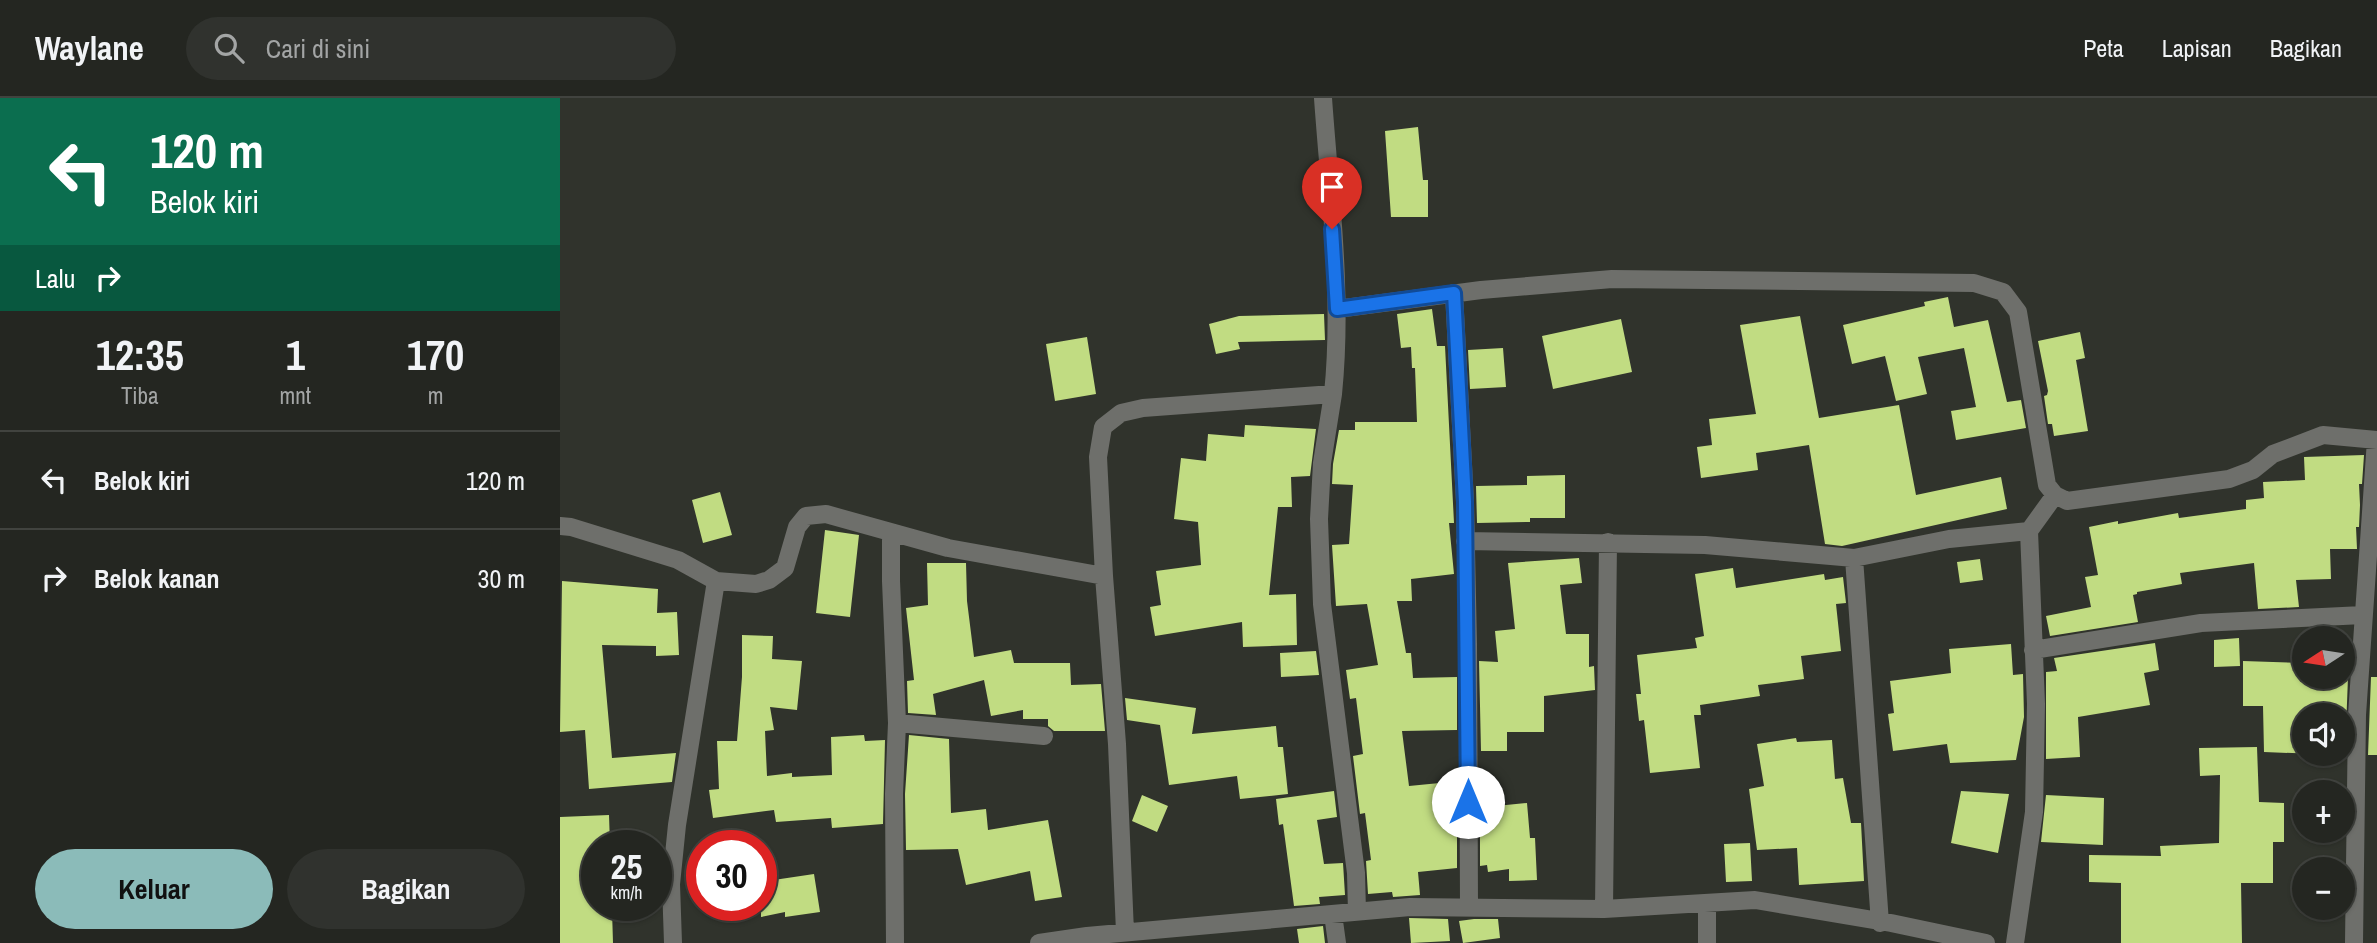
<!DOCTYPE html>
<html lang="id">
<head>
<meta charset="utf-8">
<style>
  :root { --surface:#242621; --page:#30322e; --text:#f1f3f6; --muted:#a3a5a5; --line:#41433f; --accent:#8bbbb9 }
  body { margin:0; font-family:"Archivo Narrow",sans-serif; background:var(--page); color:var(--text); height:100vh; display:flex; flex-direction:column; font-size:26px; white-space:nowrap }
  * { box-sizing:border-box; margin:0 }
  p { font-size:23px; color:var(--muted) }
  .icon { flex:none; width:38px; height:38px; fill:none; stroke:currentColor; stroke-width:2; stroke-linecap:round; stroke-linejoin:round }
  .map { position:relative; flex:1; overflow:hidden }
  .details { display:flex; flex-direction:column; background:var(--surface); width:560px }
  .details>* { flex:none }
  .banner { background:#0b6e4f; color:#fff; overflow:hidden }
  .needle { width:46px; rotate:258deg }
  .buttons { position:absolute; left:1732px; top:528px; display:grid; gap:14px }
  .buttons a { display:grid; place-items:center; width:63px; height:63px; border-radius:50%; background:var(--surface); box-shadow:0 2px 5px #0004,0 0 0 2px var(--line); font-size:35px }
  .speed { position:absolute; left:21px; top:732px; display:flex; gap:14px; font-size:35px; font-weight:700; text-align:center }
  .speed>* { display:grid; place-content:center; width:91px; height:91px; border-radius:50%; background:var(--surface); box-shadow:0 2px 5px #0004,0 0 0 2px var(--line); line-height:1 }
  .speed small { font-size:18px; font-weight:400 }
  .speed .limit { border:10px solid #d22; background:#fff; color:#111 }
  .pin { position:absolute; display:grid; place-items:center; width:60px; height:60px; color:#fff; margin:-72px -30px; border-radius:50% 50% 50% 0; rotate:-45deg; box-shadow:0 0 7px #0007 }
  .pin .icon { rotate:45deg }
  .me { position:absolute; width:77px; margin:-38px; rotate:0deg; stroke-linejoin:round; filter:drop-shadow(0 0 5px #0008) }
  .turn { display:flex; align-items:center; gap:24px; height:147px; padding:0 35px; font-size:32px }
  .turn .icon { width:91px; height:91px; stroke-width:2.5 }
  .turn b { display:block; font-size:49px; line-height:60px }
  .then { display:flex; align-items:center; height:66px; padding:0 35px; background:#0003; gap:14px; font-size:26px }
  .eta { display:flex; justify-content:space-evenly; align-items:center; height:119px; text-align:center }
  .eta b { font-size:42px; font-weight:700; line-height:49px }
  .primary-button { display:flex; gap:14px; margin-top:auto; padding:14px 35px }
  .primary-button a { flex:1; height:80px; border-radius:42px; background:var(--accent); color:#111; font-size:28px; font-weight:700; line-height:80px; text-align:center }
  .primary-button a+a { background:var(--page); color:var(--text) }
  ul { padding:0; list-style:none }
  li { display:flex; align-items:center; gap:21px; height:98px; padding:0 35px; border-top:2px solid var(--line) }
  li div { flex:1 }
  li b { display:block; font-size:26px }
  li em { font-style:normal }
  header { display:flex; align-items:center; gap:42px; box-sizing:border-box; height:98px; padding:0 35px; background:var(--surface); border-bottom:2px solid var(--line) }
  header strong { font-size:33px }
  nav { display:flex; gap:38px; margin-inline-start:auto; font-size:24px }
  .search { width:490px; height:63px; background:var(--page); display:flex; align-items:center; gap:18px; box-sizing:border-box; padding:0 24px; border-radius:38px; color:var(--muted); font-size:26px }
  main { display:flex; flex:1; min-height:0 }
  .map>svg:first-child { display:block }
  .building { fill:#c1dc82; fill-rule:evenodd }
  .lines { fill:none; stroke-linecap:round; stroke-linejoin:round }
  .minor { stroke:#6e6f6b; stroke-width:18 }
  .route-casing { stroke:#114b97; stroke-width:18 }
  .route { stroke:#1a73e8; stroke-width:12 }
</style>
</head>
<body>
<header>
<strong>Waylane</strong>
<div class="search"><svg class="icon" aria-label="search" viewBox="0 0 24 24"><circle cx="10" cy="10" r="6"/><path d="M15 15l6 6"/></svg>Cari di sini</div>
<nav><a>Peta</a><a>Lapisan</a><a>Bagikan</a></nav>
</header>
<main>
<section class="details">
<div class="banner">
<div class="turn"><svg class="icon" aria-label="left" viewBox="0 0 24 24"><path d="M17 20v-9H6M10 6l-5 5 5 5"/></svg><div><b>120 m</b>Belok kiri</div></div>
<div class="then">Lalu<svg class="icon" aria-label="right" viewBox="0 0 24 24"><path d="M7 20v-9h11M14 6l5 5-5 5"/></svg></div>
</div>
<div class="eta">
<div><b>12:35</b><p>Tiba</p></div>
<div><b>1</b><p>mnt</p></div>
<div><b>170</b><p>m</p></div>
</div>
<ul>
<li><svg class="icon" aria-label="left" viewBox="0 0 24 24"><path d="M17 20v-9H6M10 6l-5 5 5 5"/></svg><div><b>Belok kiri</b></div><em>120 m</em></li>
<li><svg class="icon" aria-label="right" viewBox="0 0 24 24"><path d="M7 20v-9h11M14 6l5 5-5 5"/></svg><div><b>Belok kanan</b></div><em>30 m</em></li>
</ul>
<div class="primary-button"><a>Keluar</a><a>Bagikan</a></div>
</section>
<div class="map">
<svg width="1817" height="845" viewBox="0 0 1817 845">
  <rect width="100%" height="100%" fill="#30332c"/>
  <!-- building -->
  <path class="building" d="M858 29 863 82H868V119H831L825 33Z
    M1388 199 1394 229 1428 222 1447 304 1461 302 1466 330 1396 342 1391 313 1416 309 1404 250 1358 259 1367 296 1336 303 1325 258 1292 266 1283 227 1365 208 1364 204Z
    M872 211 877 248H885L894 425H889L894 476 851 481 852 503H837L846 555H851L853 580 897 579V632L842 633 849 688 890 684 891 697 897 696V770L858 774 860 797 833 799 832 794 808 796 806 763 811 762 805 715 800 716 793 658 803 656 796 600 790 601 786 572 818 567 807 506 776 508 772 447 789 446 793 387 772 386 773 366 779 332H795V324H857L855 270H852L851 249 841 250 837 216Z
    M764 216 765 242 678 244 680 251 656 256 649 226 679 218Z
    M1240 218 1259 320 1339 307 1356 397 1441 379 1447 411 1282 448 1265 446 1249 347 1196 355 1198 372 1141 380 1137 349 1152 347 1149 321 1196 316 1180 227Z
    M1061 221 1072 274 993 291 982 238Z
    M1520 234 1525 260 1516 262 1528 333 1494 338 1492 326H1488L1484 298 1487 297 1488 293 1478 243Z
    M527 239 536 296 495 303 486 246Z
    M943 250 946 289 910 291 908 252Z
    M685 327 756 331 750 378 731 379 732 409H718L709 497 736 496 737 547 683 549 682 524 595 538 590 509 601 507 596 473 641 467 638 424 614 421 621 360 646 363 648 336 684 339Z
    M1804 357 1802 386H1799L1800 407 1799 429H1796L1797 451H1770L1771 481 1736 482 1739 509 1698 511 1694 465 1620 475 1622 486 1577 494V496L1573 497 1578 524 1490 538 1486 518 1531 509 1525 479 1538 477 1529 429 1558 423V426L1618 415 1619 420 1686 411V402L1704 400 1703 384 1745 382 1744 359Z
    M1005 377V420H970V424L917 425 916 388 967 387V378Z
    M160 394 172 437 143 445 132 402Z
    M265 432 299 437 290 519 256 515Z
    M1019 460 1022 485 1000 487 1006 536H1029V569L1034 568 1035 592 984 598V634H947V653H921L919 563 938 564 935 533 955 531 948 465Z
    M1420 461 1423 482 1400 485 1397 464Z
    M367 465H406L407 503 414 559 451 552 454 565H510L511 587 541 586 545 633H494L488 628V621H463V612L431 618 424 582 373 596 376 617 348 615 347 583 354 582 346 510 368 507Z
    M1173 470 1176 490 1264 476 1265 482 1283 479 1286 505 1276 506 1281 553 1241 558 1244 581 1198 587 1200 598 1140 607 1141 617H1134L1140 670 1090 675 1084 622 1079 623 1076 596H1081L1077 557 1137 550 1135 540 1144 538 1135 476Z
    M2 483 98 491 97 515 117 514 119 557 96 558V548L42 547 52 660 116 655 112 684 29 691 25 632 0 634Z
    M182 537 213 538 212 561 242 563 237 612 210 609 214 632 205 633 207 678 232 675V679L272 677 271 639 304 637 305 643 325 642 323 726 272 730 271 720 216 724 214 712 153 720 149 692 159 691 157 643H177L182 579Z
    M1679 540 1680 568 1654 569V542Z
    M1595 545 1599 572 1584 575 1590 607 1518 619 1520 659 1486 661V574L1497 573 1494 560Z
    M1451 546 1453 577 1463 576 1464 619 1456 662 1390 665 1387 646 1333 653 1328 616 1334 615 1330 583 1391 575 1389 551Z
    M756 553 759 577 721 579 720 555Z
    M1683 563 1745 565V579H1788L1785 657 1704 654 1703 608H1683ZM1745 618H1783V656H1745Z
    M1811 579H1817V657H1808Z
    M565 600 636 610 632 636 716 628 718 649H723L728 696 680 701 677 678 609 687 600 627 567 622Z
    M349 637 389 641 391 715 426 711 428 732 488 722 502 799 475 803 470 773 406 787 398 751 346 752 345 696Z
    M1236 640 1237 644 1272 642 1275 681 1283 680 1291 725H1301L1304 783 1239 787 1237 750 1197 752 1189 691 1204 688 1197 646Z
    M1697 649 1699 704 1724 705V744H1713V785H1681L1682 845H1561V785L1529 784V757L1601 758 1600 748 1659 745 1660 677 1640 678 1639 650Z
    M774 693 777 719 757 722 764 766 783 765 785 797 759 799 760 806 734 808 723 726 719 727 716 701Z
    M935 693 936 708 967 705 970 740H975L977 782 949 783V771L928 774 927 767 920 768V694Z
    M1401 693 1449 696 1438 755 1391 745Z
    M582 697 608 708 597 734 572 723Z
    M1486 697 1544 700 1543 747 1481 744Z
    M49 717 50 747H37V813L52 812 53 845H0V719Z
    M1190 745 1192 783 1166 784 1164 746Z
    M254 776 260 814 225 819V814L201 819V784Z
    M849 820 888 821 890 843 851 845Z
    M914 821H938L940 840 903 845 899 823Z
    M763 828 765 845H739L737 831Z"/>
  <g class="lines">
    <!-- minor -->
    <path class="minor" d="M894 195 905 404 908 546 909 809
      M777 211 921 192 1052 181 1414 185 1443 194 1458 214 1487 387 1495 397 1507 403 1669 381 1693 372 1713 356 1763 337 1817 342
      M773 296 762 365 759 421 762 506 796 775 797 814
      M0 428 11 429 118 462 156 483 196 486 209 482 225 470 237 429 246 418 266 416 388 450 544 478 538 359 543 329 561 315 583 310 773 296C783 198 770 98 763 0
      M331 434V483L337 625 334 696 335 845
      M905 443 1145 447 1294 460 1389 441 1469 433
      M1294 460 1320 825
      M544 478 557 646 565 834
      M1473 552 1641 525 1803 517
      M337 625 484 638
      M1044 811 1048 444
      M773 816 777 845
      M113 845 111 786 117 727 156 483
      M479 845 527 838 850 809 1044 811 1195 802 1331 825 1426 845
      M1147 845V805
      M1455 845 1474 714 1476 606 1469 433 1495 397
      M1794 845 1797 617 1816 342"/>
  </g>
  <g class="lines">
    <defs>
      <path id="route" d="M772 131 777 211 894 195 905 404 908 704"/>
    </defs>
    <!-- route casing -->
    <use href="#route" class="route-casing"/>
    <!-- route -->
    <use href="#route" class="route"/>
  </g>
</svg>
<div class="buttons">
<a><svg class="needle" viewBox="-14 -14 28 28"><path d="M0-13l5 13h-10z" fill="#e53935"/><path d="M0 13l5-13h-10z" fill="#a3a5a5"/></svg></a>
<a><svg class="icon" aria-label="sound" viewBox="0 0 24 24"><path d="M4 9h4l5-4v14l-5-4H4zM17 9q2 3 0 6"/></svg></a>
<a>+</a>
<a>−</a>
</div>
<div class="speed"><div>25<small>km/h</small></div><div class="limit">30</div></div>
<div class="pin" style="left:772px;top:131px;background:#d93025"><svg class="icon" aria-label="arrive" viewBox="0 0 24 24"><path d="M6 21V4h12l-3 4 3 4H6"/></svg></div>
<svg class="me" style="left:908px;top:704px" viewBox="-20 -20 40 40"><circle r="19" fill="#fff"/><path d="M0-13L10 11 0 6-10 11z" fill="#1a73e8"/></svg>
</div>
</main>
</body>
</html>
